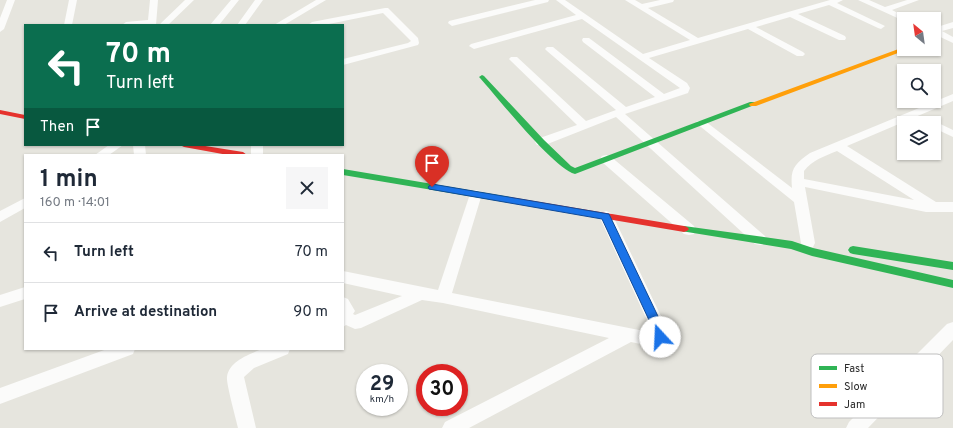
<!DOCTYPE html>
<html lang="en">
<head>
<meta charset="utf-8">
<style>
  :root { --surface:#fff; --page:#f6f6f7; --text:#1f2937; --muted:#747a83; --line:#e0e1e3 }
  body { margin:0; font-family:Overpass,sans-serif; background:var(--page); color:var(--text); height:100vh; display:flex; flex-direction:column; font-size:15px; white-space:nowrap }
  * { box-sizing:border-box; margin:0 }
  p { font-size:13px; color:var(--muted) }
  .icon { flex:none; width:22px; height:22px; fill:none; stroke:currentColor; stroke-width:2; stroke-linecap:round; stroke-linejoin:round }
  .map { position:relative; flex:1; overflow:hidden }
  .drawer { position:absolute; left:24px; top:154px; width:320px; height:196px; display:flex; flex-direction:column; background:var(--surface); border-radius:0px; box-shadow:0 1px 3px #0004 }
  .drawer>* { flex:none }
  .banner { position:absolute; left:24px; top:24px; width:320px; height:122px; border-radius:0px; box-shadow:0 1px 3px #0004; background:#0b6e4f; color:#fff; overflow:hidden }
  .needle { width:26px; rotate:331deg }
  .buttons { position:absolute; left:897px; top:12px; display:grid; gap:8px }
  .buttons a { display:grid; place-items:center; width:44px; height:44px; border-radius:0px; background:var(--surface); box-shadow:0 1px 3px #0004; font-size:20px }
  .speed { position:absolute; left:356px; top:364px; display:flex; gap:8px; font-size:20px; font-weight:700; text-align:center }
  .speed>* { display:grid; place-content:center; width:52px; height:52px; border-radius:50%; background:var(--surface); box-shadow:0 1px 3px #0004; line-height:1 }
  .speed small { font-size:10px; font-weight:400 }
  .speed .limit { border:6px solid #d22; background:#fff; color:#111 }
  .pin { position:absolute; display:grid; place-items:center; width:34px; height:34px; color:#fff; margin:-41px -17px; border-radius:50% 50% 50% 0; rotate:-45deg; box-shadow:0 0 4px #0007 }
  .pin .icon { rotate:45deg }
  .me { position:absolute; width:44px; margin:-22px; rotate:340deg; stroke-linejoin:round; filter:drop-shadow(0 0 3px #0008) }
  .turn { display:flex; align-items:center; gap:14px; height:84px; padding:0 16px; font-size:18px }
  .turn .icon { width:52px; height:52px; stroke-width:2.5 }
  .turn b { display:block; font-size:28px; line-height:34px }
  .then { display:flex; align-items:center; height:38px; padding:0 16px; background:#0003; gap:8px; font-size:15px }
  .round { display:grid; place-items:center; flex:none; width:42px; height:42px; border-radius:0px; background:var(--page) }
  .head { display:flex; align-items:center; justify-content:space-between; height:68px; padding:0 16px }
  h1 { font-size:24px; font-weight:700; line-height:30px }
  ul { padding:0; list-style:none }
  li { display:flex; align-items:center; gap:12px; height:60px; padding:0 16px; border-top:1px solid var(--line) }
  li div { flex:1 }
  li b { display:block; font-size:15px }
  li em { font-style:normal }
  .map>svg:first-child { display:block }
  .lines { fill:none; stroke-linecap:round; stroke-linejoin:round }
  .street { fill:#fbfbfa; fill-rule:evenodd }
  .fast { fill:#30b455; fill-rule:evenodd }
  .slow { fill:#ff9f0a; fill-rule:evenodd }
  .jam { fill:#e5322d; fill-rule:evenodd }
  .route { fill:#1a73e8; stroke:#114b97 }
  .key { fill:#fff; stroke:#bfbfbf; stroke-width:1 }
  .key-label { font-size:11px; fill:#292929 }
</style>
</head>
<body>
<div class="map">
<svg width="953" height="428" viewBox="0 0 953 428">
  <rect width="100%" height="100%" fill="#e6e5de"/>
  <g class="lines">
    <!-- street -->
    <path class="street" d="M7 0H15L4 29 0 32V18Z
      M69 0H77L72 25H64Z
      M150 0H158L156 25H122L126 22 148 20Z
      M185 0H194L168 25H159Z
      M231 0H239L219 25H210Z
      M255 0H263L245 25H237Z
      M316 0H326L284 25H274Z
      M535 0H549L548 2 452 26 448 23 449 21Z
      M556 0H565L643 54 690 40 625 0H635L642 4 660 0H674L673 2 648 8 698 38 830 0H843L837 3 885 26 881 29 878 28 829 5 798 14 845 36 846 38 845 40H839L790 17 756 27 803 52 805 54 803 56H797L748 29 649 58 687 83 690 88 688 93 625 114 765 236 767 240 765 244 760 245 755 244 616 117 545 145H537L535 142 537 139 577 125 511 61 509 59 511 57H517L586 121 616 110 547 51 545 49 547 47H553L626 107 655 97 583 42 582 40 583 38H589L664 94 680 88 582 19 474 49 469 46 471 44 576 15Z
      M858 0H869L885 7 907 0H919L892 10 909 19H904V21Z
      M385 8H388L418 38 419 43 418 45 343 65V59L408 43 411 41 383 13 324 25H308L312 22Z
      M953 22V28L942 31 953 37V43L934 34V28Z
      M953 94V101L847 146 936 202H953V212H926L805 187 815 243 813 247 808 248 803 247 801 243 794 202 696 123 697 121H705L792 188C790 168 795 164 810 153ZM837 151 914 200 804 179V171C812 160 825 156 837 151Z
      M934 121 953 130V137L934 128V123H929Z
      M109 145H123L109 155H95Z
      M133 145H145L146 155H134Z
      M251 145H263V155H251Z
      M606 155 610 156 694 226 696 230 694 234 689 235 684 234 602 162 600 159 602 156Z
      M476 190 480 191 482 194 452 293 644 331H652L599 216 601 213 606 211 611 213 613 216 669 333 666 342C654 346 643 345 631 342L469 428H442L445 422 609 338 443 303 422 300 361 328 355 329 346 325 343 327V297L348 299 355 311 353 314 355 315 402 296 343 283V271L438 290 470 194 472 191Z
      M25 198V208L0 222V211Z
      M25 287V299L0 307V295Z
      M953 322V340L868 428H846L849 422 947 324Z
      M107 349H135L133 354 0 404V388Z
      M262 349H290L288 354 254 368 244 377 256 428H238C236 419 226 383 227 377 229 361 250 354 262 349Z"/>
    <!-- fast -->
    <path class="fast" d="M482 75 484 76 544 140 571 166 575 168 750 102H756L757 104 575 174C553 168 498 98 480 78L479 77Z
      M343 169 510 197 514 200 510 203 343 175Z
      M684 226 792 241 813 248 953 280V288L812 256 791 249 681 231 679 229 681 227Z
      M853 246 953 262V270L853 254 850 253 848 250 850 247Z"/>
    <!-- slow -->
    <path class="slow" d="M904 47V49H907L906 50 756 106H750L749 104Z"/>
    <!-- jam -->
    <path class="jam" d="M0 110 25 115V119L0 114Z
      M180 145H199L243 152 247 155H228L184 147Z
      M510 197 684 226 687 227 689 229 687 231 684 232 507 202 506 200 507 198Z"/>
  </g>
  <!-- route -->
  <path class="route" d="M432 184 609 214 666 333 664 341 660 342 656 341 655 333 602 219 429 189 428 187Z"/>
  <!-- legend -->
  <rect x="811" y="354" width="132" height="64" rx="6" class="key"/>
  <rect x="819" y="366" width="18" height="4" fill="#30b455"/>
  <rect x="819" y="384" width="18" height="4" fill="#ff9f0a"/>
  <rect x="819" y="402" width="18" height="4" fill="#e5322d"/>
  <g class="key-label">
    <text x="844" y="372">Fast</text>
    <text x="844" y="390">Slow</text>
    <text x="844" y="408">Jam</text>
  </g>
</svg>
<div class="buttons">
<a><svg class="needle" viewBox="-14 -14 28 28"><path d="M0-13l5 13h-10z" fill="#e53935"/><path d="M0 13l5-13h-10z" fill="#747a83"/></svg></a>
<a><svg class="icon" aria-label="search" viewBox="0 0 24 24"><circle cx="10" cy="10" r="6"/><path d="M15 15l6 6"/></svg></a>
<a><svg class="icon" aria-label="layers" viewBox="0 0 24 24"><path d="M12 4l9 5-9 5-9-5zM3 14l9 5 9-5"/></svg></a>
</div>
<div class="speed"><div>29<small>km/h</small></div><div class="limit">30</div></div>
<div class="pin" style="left:432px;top:187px;background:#d93025"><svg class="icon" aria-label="arrive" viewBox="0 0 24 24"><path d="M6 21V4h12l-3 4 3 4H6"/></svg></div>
<svg class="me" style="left:660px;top:337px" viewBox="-20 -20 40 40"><circle r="19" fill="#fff"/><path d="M0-13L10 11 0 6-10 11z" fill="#1a73e8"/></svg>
<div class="banner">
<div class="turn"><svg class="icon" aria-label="left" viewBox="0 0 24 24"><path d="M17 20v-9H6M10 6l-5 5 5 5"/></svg><div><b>70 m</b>Turn left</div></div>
<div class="then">Then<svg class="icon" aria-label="arrive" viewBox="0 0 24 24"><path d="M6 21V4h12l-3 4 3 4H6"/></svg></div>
</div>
<section class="drawer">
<div class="head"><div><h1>1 min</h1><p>160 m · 14:01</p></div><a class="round"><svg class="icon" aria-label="close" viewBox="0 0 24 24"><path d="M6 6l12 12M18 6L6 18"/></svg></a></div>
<ul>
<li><svg class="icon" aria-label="left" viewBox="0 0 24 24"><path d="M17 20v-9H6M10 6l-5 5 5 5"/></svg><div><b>Turn left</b></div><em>70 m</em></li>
<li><svg class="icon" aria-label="arrive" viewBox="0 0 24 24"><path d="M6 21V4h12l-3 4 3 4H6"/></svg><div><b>Arrive at destination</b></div><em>90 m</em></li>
</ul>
</section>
</div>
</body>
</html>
